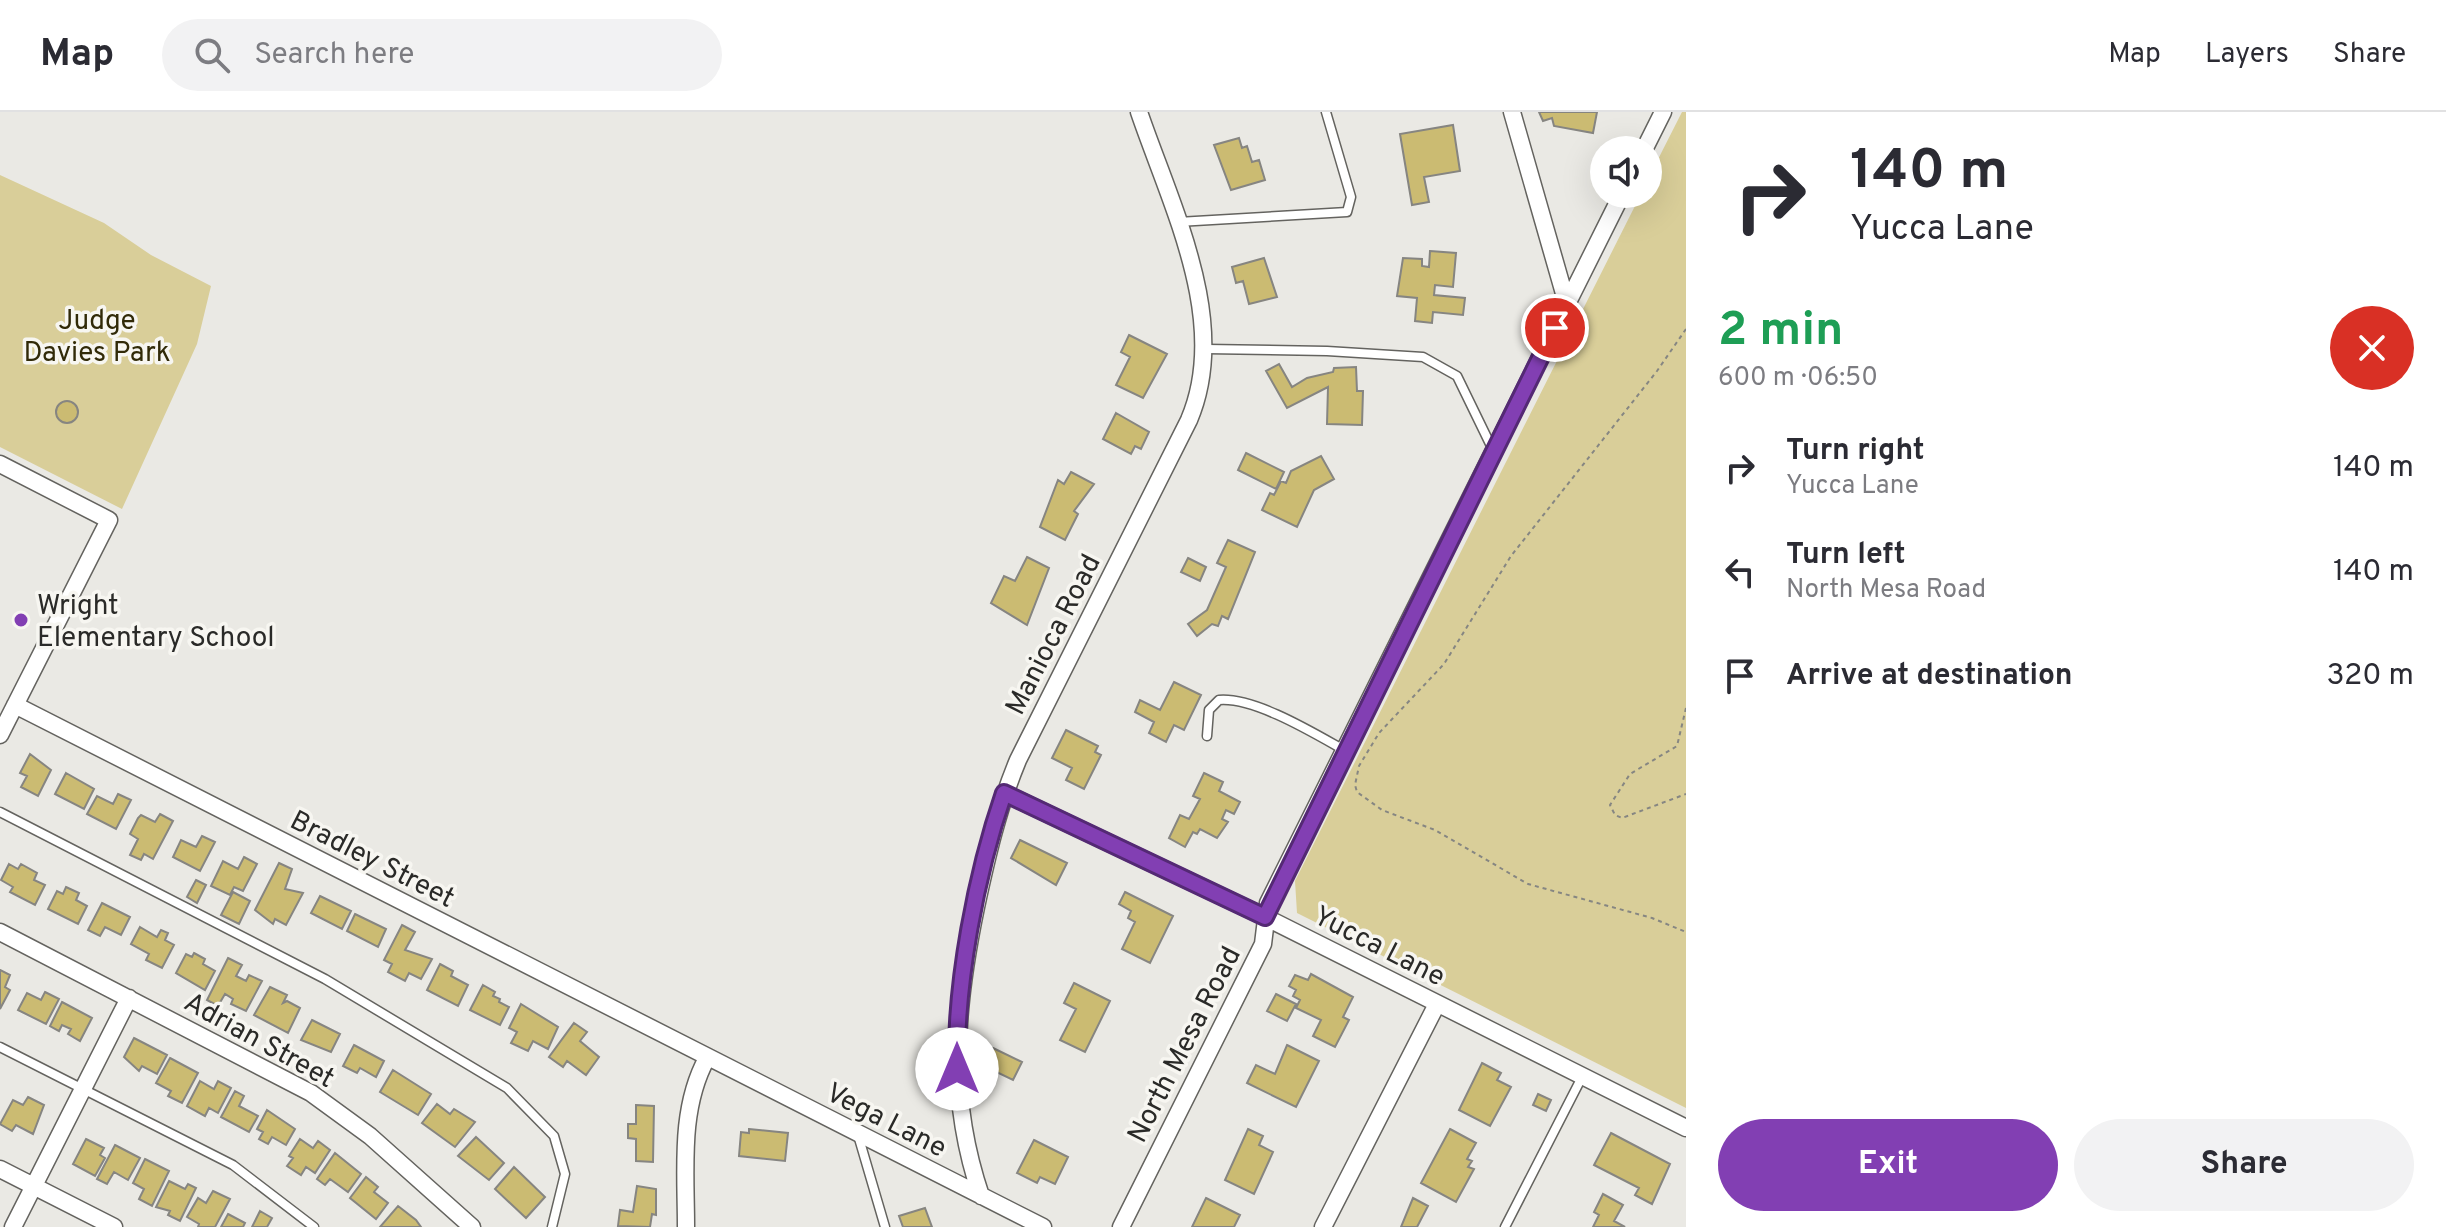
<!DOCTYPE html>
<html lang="en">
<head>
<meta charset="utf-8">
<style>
  :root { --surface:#fff; --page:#f2f2f3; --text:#2b2b33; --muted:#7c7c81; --line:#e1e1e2; --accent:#823fb3 }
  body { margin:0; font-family:Overpass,sans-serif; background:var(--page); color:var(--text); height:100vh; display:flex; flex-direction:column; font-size:30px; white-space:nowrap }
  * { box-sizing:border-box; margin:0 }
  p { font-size:26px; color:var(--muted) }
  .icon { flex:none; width:44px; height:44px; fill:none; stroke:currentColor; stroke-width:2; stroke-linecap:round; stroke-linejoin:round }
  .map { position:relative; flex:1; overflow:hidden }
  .panel { display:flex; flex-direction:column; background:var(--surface); width:760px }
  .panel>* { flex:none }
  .hud { background:#fff; color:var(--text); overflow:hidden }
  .buttons { position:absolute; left:1590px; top:24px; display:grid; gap:16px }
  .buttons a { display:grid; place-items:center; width:72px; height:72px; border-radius:50%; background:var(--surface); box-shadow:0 8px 32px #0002; font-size:40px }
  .pin { position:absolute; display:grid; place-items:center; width:68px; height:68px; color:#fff; margin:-34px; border:4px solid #fff; border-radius:50%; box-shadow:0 2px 8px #0007 }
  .me { position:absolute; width:88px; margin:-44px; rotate:0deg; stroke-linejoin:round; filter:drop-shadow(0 0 6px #0008) }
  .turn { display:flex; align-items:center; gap:28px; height:168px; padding:0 32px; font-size:36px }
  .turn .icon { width:104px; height:104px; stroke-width:2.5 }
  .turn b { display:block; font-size:56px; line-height:68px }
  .round { display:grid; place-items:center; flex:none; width:84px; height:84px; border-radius:42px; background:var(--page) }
  .headline { display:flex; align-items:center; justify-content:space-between; height:136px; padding:0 32px }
  h1 { font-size:48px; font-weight:700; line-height:60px; color:#1e9e55 }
  .primary-button { display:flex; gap:16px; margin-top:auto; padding:16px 32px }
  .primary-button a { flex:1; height:92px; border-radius:48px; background:var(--accent); color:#fff; font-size:32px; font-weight:700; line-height:92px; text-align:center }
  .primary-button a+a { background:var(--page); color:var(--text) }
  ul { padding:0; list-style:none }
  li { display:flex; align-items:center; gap:24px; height:104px; padding:0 32px }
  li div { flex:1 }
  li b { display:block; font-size:30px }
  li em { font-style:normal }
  header { display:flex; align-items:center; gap:48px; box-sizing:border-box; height:112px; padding:0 40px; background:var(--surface); border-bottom:2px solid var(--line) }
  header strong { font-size:38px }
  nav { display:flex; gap:44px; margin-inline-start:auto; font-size:28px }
  .search { width:560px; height:72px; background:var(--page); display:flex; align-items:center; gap:20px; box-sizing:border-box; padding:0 28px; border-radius:44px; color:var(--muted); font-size:30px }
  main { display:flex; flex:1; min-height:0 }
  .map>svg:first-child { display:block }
  .green { fill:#d9ce99 }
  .building { fill:#cbbb72; stroke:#868581; stroke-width:2 }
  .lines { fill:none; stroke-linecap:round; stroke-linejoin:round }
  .lane-casing { stroke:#64635f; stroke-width:11 }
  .street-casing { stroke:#64635f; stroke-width:19 }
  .path { stroke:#868682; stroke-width:2; stroke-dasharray:4 4; stroke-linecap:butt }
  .lane { stroke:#fff; stroke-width:8 }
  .street { stroke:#fff; stroke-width:16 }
  .route-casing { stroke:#542974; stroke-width:20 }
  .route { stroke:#823fb3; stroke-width:14 }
  .poi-dot { fill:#823fb3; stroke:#f7f6f1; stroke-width:3 }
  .labels { text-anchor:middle; stroke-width:7; stroke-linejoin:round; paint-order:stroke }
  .park-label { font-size:28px; fill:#312a08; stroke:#f7f6f1 }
  .poi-label { font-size:28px; fill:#2a2a28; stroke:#f7f6f1; text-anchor:start }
  .street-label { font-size:28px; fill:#2a2a28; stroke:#f7f6f1 }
</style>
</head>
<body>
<header>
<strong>Map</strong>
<div class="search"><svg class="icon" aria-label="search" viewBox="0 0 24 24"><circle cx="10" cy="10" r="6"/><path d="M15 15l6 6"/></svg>Search here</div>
<nav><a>Map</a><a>Layers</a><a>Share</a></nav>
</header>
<main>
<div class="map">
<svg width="1686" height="1115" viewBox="0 0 1686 1115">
  <rect width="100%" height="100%" fill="#eae9e4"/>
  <!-- green -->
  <path class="green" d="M1682 0H1686V996L1297 801 1295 769 1641 82H1648V67Z
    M0 63 104 111 151 143 211 174 197 232 122 397 0 335Z"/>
  <!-- building -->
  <path class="building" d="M1539 0H1597L1593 21 1554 14 1552 6 1543 9Z
    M1453 13 1460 59 1424 65 1429 90 1412 93 1400 22Z
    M1239 26 1242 36 1247 34 1252 50 1259 48 1265 68 1231 78 1214 33Z
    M1430 139 1456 141 1453 175 1435 173 1434 183 1465 186 1463 203 1433 200 1432 211 1415 209 1417 186 1397 184 1403 146 1422 147V154L1429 155Z
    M1264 146 1277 185 1249 192 1243 169 1236 171 1232 155Z
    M1129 223 1167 242 1143 286 1116 273 1130 245 1121 240Z
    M1279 252 1292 275 1307 266 1333 260 1334 256 1356 255 1357 279H1363L1362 313 1327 312 1328 275 1287 296 1266 259Z
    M56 300a11 11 0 1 1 22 0a11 11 0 1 1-22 0Z
    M1116 301 1149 320 1141 337 1135 334 1131 342 1103 327Z
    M1246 341 1284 360 1276 377 1238 358Z
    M1321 344 1334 367 1314 378 1297 415 1262 398 1270 381 1274 383 1281 369 1286 371 1291 359Z
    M1071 360 1094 372 1074 399 1078 402 1065 428 1040 415 1058 368 1064 372Z
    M1228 428 1255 440 1228 507 1222 504 1218 514 1212 512 1197 524 1188 512 1207 498 1226 455 1217 451Z
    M1027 445 1049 456 1027 513 991 491 1004 464 1015 469Z
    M1188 446 1206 455 1200 469 1181 460Z
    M1174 570 1201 583 1184 618 1174 613 1166 630 1149 621 1154 610 1135 600 1140 588 1160 598Z
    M1066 618 1098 634 1095 640 1101 643 1084 677 1066 668 1072 656 1052 646Z
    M30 642 51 658 38 684 21 675 27 664 20 661Z
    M66 661 94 677 84 697 55 682Z
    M1204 661 1223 670 1219 679 1240 690 1234 702 1226 698 1222 707 1228 710 1217 726 1200 717 1197 722 1193 720 1185 735 1169 726 1180 703 1189 707 1200 687 1193 684Z
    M118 682 131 688 116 717 87 702 97 684 113 692Z
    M160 702 173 709 153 747 144 742 141 748 130 743 138 727 130 722 138 706 141 703 155 710Z
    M202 724 215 730 200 759 173 745 181 728 196 735Z
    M1020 728 1067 751 1056 773 1011 746Z
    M244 745 257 752 243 779 234 775 230 783 211 774 223 749 238 757Z
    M279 751 292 757 285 777 303 781 286 813 275 807 273 812 255 798Z
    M9 752 18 757 21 752 37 761 34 768 45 773 35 793 10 780 13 775 1 768Z
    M196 768 206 773 197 791 187 785Z
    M66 775 79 781 76 788 87 794 78 812 48 797 57 779 63 782Z
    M233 780 250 789 239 812 221 803Z
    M1125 780 1173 804 1150 851 1122 837 1135 810 1128 806 1131 799 1119 792Z
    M320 784 351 799 342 817 311 801Z
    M102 791 130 805 121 823 105 815 100 824 88 818Z
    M355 802 386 817 378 835 347 819Z
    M402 813 415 820 405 838 432 847 421 867 409 861 405 869 388 860 392 852 384 848Z
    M140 815 157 825 161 818 168 821 165 828 174 833 162 856 146 848 149 842 131 832Z
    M194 841 205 847 203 852 215 859 205 878 176 861 186 842 192 845Z
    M228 846 242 853 236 864 246 869 249 863 262 869 246 899 231 892 233 887 225 882 218 894 207 888Z
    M440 852 453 859 451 864 468 873 458 894 427 878Z
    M0 858 10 863 5 875 10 878 0 897Z
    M1311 862 1353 885 1343 905 1349 908 1335 935 1313 924 1321 908 1296 896 1300 888 1293 884 1296 878 1289 874 1295 863 1308 868Z
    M1074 871 1110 889 1085 940 1060 928 1076 897 1064 891Z
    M483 873 495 880 493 884 500 887 499 890 509 895 500 913 470 898Z
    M270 875 287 883 283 891 287 889 300 896 288 921 254 903Z
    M45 880 59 887 46 912 18 898 27 881 41 888Z
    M1276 882 1296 892 1287 909 1267 899Z
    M62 890 92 906 80 929 68 922 71 917 62 913 59 919 50 914Z
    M521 892 558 915 548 937 533 929 528 939 511 931 517 920 509 916Z
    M312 908 340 922 331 940 301 928Z
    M574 911 587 920 580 929 599 945 586 963 567 949 563 955 549 945Z
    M134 926 167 943 157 962 142 954 139 959 124 945Z
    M354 933 384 949 376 965 360 956 357 961 343 954Z
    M1287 933 1319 949 1296 995 1247 971 1256 953 1275 962Z
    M993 936 1022 950 1013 968 984 954Z
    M170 946 198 961 182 991 168 984 171 979 156 971Z
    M1482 951 1501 961 1497 968 1511 975 1490 1014 1459 998Z
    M393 958 431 982 418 1003 380 980Z
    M200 969 214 977 218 969 231 976 218 1001 209 996 205 1004 187 994Z
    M235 979 244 984 239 994 258 1004 249 1020 221 1005Z
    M1538 982 1551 988 1546 999 1533 993Z
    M28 985 44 993 33 1022 16 1013 12 1019 0 1012 13 988 23 993Z
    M437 992 450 1002 454 997 475 1010 455 1035 422 1011Z
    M636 993 654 994 653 1050 636 1049V1027L628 1026V1012H636Z
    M267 998 295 1017 286 1033 272 1025 268 1032 259 1027 263 1020 257 1017Z
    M749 1017 788 1021 785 1049 739 1044 741 1020 749 1021Z
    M1248 1017 1263 1024 1259 1033 1273 1040 1254 1082 1225 1068Z
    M1450 1017 1476 1031 1467 1047 1472 1049 1468 1055 1474 1057 1456 1090 1421 1071Z
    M1611 1021 1670 1052 1652 1092 1635 1083 1639 1076 1594 1053Z
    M476 1025 504 1051 489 1068 458 1044Z
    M86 1027 104 1036 100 1043 105 1046 95 1064 73 1052Z
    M300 1027 313 1036 318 1029 330 1038 315 1061 306 1055 301 1063 287 1054 293 1046 289 1044Z
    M1034 1028 1068 1045 1055 1072 1040 1065 1037 1071 1017 1061Z
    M115 1033 140 1046 128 1068 114 1060 107 1072 97 1067Z
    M335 1041 361 1062 348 1080 330 1067 325 1073 317 1067Z
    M145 1047 169 1059 152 1094 139 1087 144 1077 133 1071Z
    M514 1055 545 1085 526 1106 495 1077Z
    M366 1065 378 1075 374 1080 388 1091 376 1107 350 1086Z
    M169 1069 185 1077 188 1072 196 1076 180 1109 168 1103 170 1099 156 1095Z
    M637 1074 656 1077V1103L652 1102 650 1115 618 1114 620 1098 633 1100Z
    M213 1079 230 1087 215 1115H198L199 1112 187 1105 198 1086 206 1091Z
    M1603 1082 1623 1093 1614 1109 1625 1115H1593L1599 1103 1594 1100Z
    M1206 1086 1240 1103 1234 1115H1192Z
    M1413 1086 1428 1094 1417 1115H1401Z
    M398 1094 416 1108 421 1115H380Z
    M925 1096 932 1115H903L899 1104Z
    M260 1099 272 1106 267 1115H252Z
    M228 1102 245 1111 243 1115H221Z"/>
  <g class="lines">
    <defs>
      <path id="lane" d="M1178 110 1347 100 1351 85 1326 0
        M1206 237 1327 239 1423 245 1457 264 1493 338
        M1207 624 1209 598 1219 588C1254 585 1312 620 1344 638
        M0 700 325 867 507 976 554 1024 565 1062 552 1115
        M0 935 233 1053 314 1115
        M858 1023 885 1115
        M1505 1115 1582 965"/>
      <path id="street" d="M1512 0 1567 192
        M1644 38 1663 0
        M0 352 109 408 0 623
        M15 593 1043 1115
        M1004 681 1265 805 1686 1016
        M0 820 311 981 370 1024 472 1115
        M0 1057 114 1115
        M981 1084C947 984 955 896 976 795 987 744 998 696 1018 648L1189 308C1231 210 1171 94 1139 0
        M13 1115 129 886
        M686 1115C686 1058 679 997 707 946
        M1121 1115 1263 832 1268 791 1622 82
        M1323 1115 1437 892"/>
    </defs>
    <!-- lane casing -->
    <use href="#lane" class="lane-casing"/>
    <!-- street casing -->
    <use href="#street" class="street-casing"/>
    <!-- path -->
    <path class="path" d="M1686 217 1657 259 1511 444 1444 552 1379 621 1359 654 1355 673 1357 680 1382 698 1435 718 1528 772 1652 806 1686 820
      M1686 596 1677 634 1630 662 1610 693 1615 703 1622 706 1686 682"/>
    <!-- lane -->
    <use href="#lane" class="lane"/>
    <!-- street -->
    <use href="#street" class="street"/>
  </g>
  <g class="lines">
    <defs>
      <path id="route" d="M957 957C955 872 976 762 1004 681L1265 805 1555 216"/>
    </defs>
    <!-- route casing -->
    <use href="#route" class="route-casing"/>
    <!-- route -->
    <use href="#route" class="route"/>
  </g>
  <!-- markers -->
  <circle class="poi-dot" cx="21" cy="508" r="8"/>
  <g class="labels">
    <!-- park labels -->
    <g class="park-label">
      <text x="97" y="217">Judge<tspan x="97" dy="32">Davies Park</tspan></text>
    </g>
    <!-- poi labels -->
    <g class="poi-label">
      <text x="37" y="502">Wright<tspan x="37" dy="32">Elementary School</tspan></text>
    </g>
    <!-- street labels -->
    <g class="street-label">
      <text transform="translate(1052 522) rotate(-63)" y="10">Manioca Road</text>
      <text transform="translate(373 746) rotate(27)" y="10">Bradley Street</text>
      <text transform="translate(1380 833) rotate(27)" y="10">Yucca Lane</text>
      <text transform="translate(260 927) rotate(29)" y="10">Adrian Street</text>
      <text transform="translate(1183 932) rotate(-63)" y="10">North Mesa Road</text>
      <text transform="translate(887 1007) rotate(27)" y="10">Vega Lane</text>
    </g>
  </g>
</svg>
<div class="buttons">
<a><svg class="icon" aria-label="sound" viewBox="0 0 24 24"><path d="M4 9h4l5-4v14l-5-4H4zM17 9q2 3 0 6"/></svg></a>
</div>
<div class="pin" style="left:1555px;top:216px;background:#d93025"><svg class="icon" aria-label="arrive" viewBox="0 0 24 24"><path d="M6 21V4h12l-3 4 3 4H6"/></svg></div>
<svg class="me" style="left:957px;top:957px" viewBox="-20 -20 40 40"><circle r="19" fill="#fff"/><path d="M0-13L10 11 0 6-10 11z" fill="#823fb3"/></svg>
</div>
<section class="panel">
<div class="hud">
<div class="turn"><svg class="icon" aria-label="right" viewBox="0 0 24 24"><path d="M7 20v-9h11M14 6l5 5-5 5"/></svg><div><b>140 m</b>Yucca Lane</div></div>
</div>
<div class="headline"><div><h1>2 min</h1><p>600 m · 06:50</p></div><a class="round" style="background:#d93025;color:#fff"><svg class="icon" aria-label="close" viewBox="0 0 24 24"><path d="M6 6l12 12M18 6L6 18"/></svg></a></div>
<ul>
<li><svg class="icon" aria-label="right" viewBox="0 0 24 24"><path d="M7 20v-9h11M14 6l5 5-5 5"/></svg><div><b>Turn right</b><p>Yucca Lane</p></div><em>140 m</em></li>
<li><svg class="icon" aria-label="left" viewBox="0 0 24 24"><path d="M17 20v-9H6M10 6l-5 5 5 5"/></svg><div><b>Turn left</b><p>North Mesa Road</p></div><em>140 m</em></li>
<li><svg class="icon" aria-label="arrive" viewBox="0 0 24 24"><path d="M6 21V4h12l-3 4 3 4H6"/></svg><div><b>Arrive at destination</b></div><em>320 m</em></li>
</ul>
<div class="primary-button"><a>Exit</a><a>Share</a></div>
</section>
</main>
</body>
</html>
